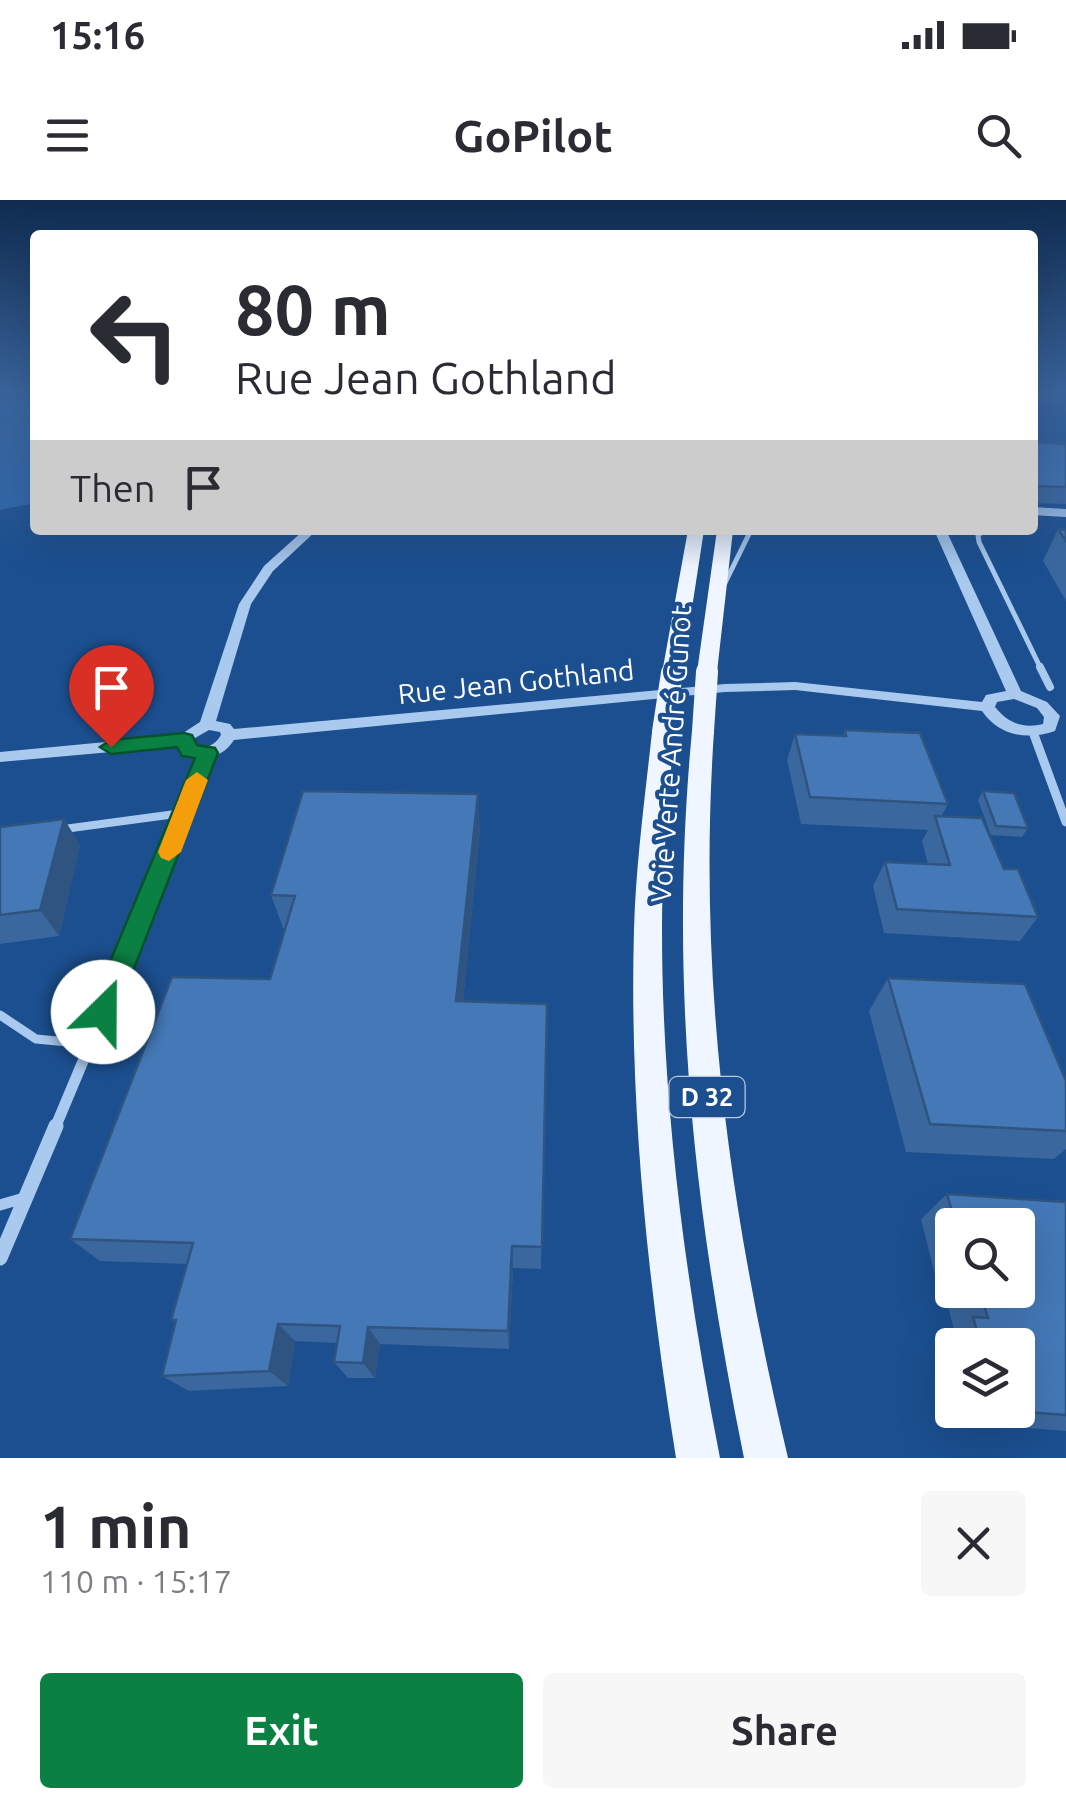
<!DOCTYPE html>
<html lang="en">
<head>
<meta charset="utf-8">
<style>
  :root { --surface:#fff; --page:#f7f7f7; --text:#2b2b33; --muted:#7c7c81; --accent:#0b8043 }
  body { margin:0; font-family:Ubuntu,sans-serif; background:var(--page); color:var(--text); height:100vh; display:flex; flex-direction:column; font-size:38px; white-space:nowrap }
  * { box-sizing:border-box; margin:0 }
  p { font-size:32px; color:var(--muted) }
  .icon { flex:none; width:55px; height:55px; fill:none; stroke:currentColor; stroke-width:2; stroke-linecap:round; stroke-linejoin:round }
  .map { position:relative; height:1258px; overflow:hidden }
  .panel { display:flex; flex-direction:column; background:var(--surface); flex:1 }
  .panel>* { flex:none }
  .top-card { position:absolute; left:30px; top:30px; width:1008px; height:305px; border-radius:10px; box-shadow:0 10px 40px #0002; background:#fff; color:var(--text); overflow:hidden }
  .buttons { position:absolute; left:935px; top:1008px; display:grid; gap:20px }
  .buttons a { display:grid; place-items:center; width:100px; height:100px; border-radius:10px; background:var(--surface); box-shadow:0 10px 40px #0002; font-size:50px }
  .pin { position:absolute; display:grid; place-items:center; width:85px; height:85px; color:#fff; margin:-102px -42px; border-radius:50% 50% 50% 0; rotate:-45deg; box-shadow:0 0 10px #0007 }
  .pin .icon { rotate:45deg }
  .me { position:absolute; width:110px; margin:-55px; rotate:23deg; stroke-linejoin:round; filter:drop-shadow(0 0 8px #0008) }
  .turn { display:flex; align-items:center; gap:35px; height:210px; padding:0 40px; font-size:45px }
  .turn .icon { width:130px; height:130px; stroke-width:2.5 }
  .turn b { display:block; font-size:70px; line-height:85px }
  .then { display:flex; align-items:center; height:95px; padding:0 40px; background:#0003; gap:20px; font-size:38px }
  .round { display:grid; place-items:center; flex:none; width:105px; height:105px; border-radius:10px; background:var(--page) }
  .overview { display:flex; align-items:center; justify-content:space-between; height:170px; padding:0 40px }
  h1 { font-size:60px; font-weight:700; line-height:75px }
  .button { display:flex; gap:20px; margin-top:auto; padding:20px 40px }
  .button a { flex:1; height:115px; border-radius:10px; background:var(--accent); color:#fff; font-size:40px; font-weight:700; line-height:115px; text-align:center }
  .button a+a { background:var(--page); color:var(--text) }
  .status { display:flex; justify-content:space-between; align-items:center; height:70px; padding:0 50px; background:var(--surface); direction:ltr }
  .status svg { height:28px; fill:currentColor }
  header { display:flex; justify-content:space-between; align-items:center; height:130px; padding:0 40px; background:var(--surface); font-size:45px; font-weight:700 }
  .map>svg:first-child { display:block }
  .green { fill:#2e69ad }
  .lines { fill:none; stroke-linecap:round; stroke-linejoin:round }
  .service-far3 { stroke:#a9c9ee; stroke-width:5 }
  .service-far2 { stroke:#a9c9ee; stroke-width:8 }
  .service-far1 { stroke:#a9c9ee; stroke-width:9 }
  .service { stroke:#a9c9ee; stroke-width:11 }
  .minor-far4 { stroke:#a9c9ee; stroke-width:5 }
  .minor-far3 { stroke:#a9c9ee; stroke-width:8 }
  .minor-far2 { stroke:#a9c9ee; stroke-width:9 }
  .minor-far1 { stroke:#a9c9ee; stroke-width:11 }
  .minor { stroke:#a9c9ee; stroke-width:15 }
  .tertiary { fill:#a9c9ee; fill-rule:evenodd }
  .primary { fill:#f0f6ff; fill-rule:evenodd }
  .primary-bridge { stroke:#f0f6ff; stroke-width:22 }
  .wall { fill:#3a679d; fill-rule:evenodd }
  .shaded-wall { fill:#305480 }
  .building { fill:#4478b7; stroke:#305480; stroke-width:2.5 }
  .route { fill:#0b8043; stroke:#07532c; stroke-width:2.5 }
  .slow { fill:#f59e0b }
  .labels { text-anchor:middle; stroke-width:8; stroke-linejoin:round; paint-order:stroke }
  .shield { fill:#1b4f8f; stroke:#bbcadd; stroke-width:2.5 }
  .shield-label { font-size:25px; font-weight:bold; fill:#fff }
  .street-label { font-size:28px; fill:#fff; stroke:#1b4f8f }
</style>
</head>
<body>
<div class="status"><b>15:16</b><svg viewBox="0 0 49 12"><path d="M0 12V9h3v3zM5 12V6h3v6zM10 12V3h3v9zM15 12V0h3v12zM26 1h20v11H26zM47 4h2v5h-2z"/></svg></div>
<header><svg class="icon" aria-label="menu" viewBox="0 0 24 24"><path d="M4 6h16M4 12h16M4 18h16"/></svg>GoPilot<svg class="icon" aria-label="search" viewBox="0 0 24 24"><circle cx="10" cy="10" r="6"/><path d="M15 15l6 6"/></svg></header>
<div class="map">
<svg width="1066" height="1258" viewBox="0 0 1066 1258">
  <rect width="100%" height="100%" fill="#1b4f8f"/>
  <!-- green -->
  <path class="green" d="M0 190H35V303L0 310Z"/>
  <g class="lines">
    <!-- service-far3 -->
    <path class="service-far3" d="M986 330 978 335 979 342 1041 469
      M723 387 751 330"/>
    <!-- service-far2 -->
    <path class="service-far2" d="M1040 467 1050 487
      M64 629 183 613"/>
    <!-- service-far1 -->
    <path class="service-far1" d="M0 815 36 839 89 844"/>
    <!-- service -->
    <path class="service" d="M0 1005 24 998"/>
    <!-- minor-far4 -->
    <path class="minor-far4" d="M1032 311 1066 313"/>
    <!-- minor-far3 -->
    <path class="minor-far3" d="M1032 311 1066 313"/>
    <!-- minor-far2 -->
    <path class="minor-far2" d="M1033 532 1066 622
      M163 670 208 553"/>
    <!-- minor-far1 -->
    <path class="minor-far1" d="M55 928 164 668"/>
    <!-- minor -->
    <path class="minor" d="M0 1058 56 926"/>
    <!-- tertiary -->
    <path class="tertiary" d="M304 330H317L273 371 251 404 216 521 230 524 234 529 725 484 795 482 982 502 986 495 1006 491 934 330H946L1021 491 1047 502 1060 516 1055 531C1028 540 1000 537 982 511L795 490 725 492 234 540C221 560 202 561 180 552L178 546 0 562V552L180 535 200 522 239 404 264 366ZM1014 499 1037 508 1044 517 1043 524C1023 529 1008 523 995 507L997 502ZM209 530 220 532 221 535C215 545 206 550 194 546L195 538Z"/>
    <!-- primary -->
    <path class="primary" d="M688 330H704L682 473 672 479 662 473Z
      M717 330H733L717 472 707 478 697 472Z
      M703 524 714 531C697 785 730 1012 788 1258H744C694 1010 668 784 692 531Z
      M663 525 674 532C669 598 662 663 662 729 662 907 686 1084 720 1258H676C648 1083 629 906 634 729 636 663 645 597 652 532Z"/>
    <!-- primary-bridge -->
    <path class="primary-bridge" d="M703 531 707 472
      M663 532 672 473"/>
  </g>
  <!-- wall -->
  <path class="wall" d="M1032 190H1066V192L1060 205 1032 203Z
    M1032 242 1066 244V304L1032 303Z
    M1058 329 1066 330V401L1043 361Z
    M845 530 948 604 941 617 1004 669 1038 717 1020 741 884 733 873 686 885 662 928 664 922 641 928 630 801 624 787 560 795 534 843 535Z
    M983 591 1028 628 1022 637 991 635 978 600Z
    M64 619 80 645 59 736 0 744V627Z
    M480 628 463 801 547 804 541 1069 513 1068 509 1149 380 1144 375 1178H348L334 1162 337 1143 295 1141 288 1186 189 1191 162 1176 175 1123 171 1120 187 1064 100 1061 70 1039 270 779 285 728H283L271 695Z
    M888 778 1066 881V949L1054 959 906 952 869 811Z
    M947 994 1066 1002V1231L964 1223 961 1210H1018V1145H952V1177L942 1136 954 1129 944 1092 939 1091 921 1019ZM952 1025H1018V1090H952Z"/>
  <!-- shaded-wall -->
  <path class="shaded-wall" d="M478 594 480 628 460 832 456 801Z
    M64 619 80 645 59 736 40 710Z
    M512 1046 513 1068 509 1149 508 1131Z
    M278 1124 295 1141 288 1186 269 1171Z
    M368 1127 380 1144 375 1178 363 1163Z"/>
  <!-- building -->
  <path class="building" d="M1032 242 1066 244V287L1032 286Z
    M1058 329 1066 330V341Z
    M845 530 920 533 948 604 810 597 795 534 846 536Z
    M303 591 478 594 456 801 547 804 542 1047 512 1046 508 1131 368 1127 363 1163 334 1162 340 1126 278 1124 269 1171 162 1176 176 1120H171L193 1043 70 1039 172 777 270 779 295 696 271 695Z
    M983 591 1014 593 1028 628 996 626Z
    M935 616 982 618 1004 669H1018L1038 717 897 709 885 662 950 665Z
    M64 619 40 710 0 715V627Z
    M888 778 1025 784 1066 881V931L930 924Z
    M947 994 1066 1002V1215L999 1210H1018V1145H981L973 1117 988 1118 979 1090H1018V1025H956Z"/>
  <!-- sky -->
  <linearGradient id="sky" x2="0" y2="1"><stop stop-color="#0f2b4f"/><stop offset="0.52" stop-color="#39639b"/><stop offset="1" stop-color="#39639b" stop-opacity="0"/></linearGradient>
  <rect width="1066" height="366" fill="url(#sky)"/>
  <!-- route -->
  <path class="route" d="M184 533 192 535 197 545 215 548 218 553 117 812 113 821 103 825 93 821 89 812 195 558 182 556 177 547 111 554 100 547 111 540Z"/>
  <!-- slow -->
  <path class="slow" d="M197 572 208 580 181 652 169 661 161 658 158 652 186 580Z"/>
  <g class="labels">
    <!-- shield labels -->
    <rect class="shield" x="669.5" y="877" width="75" height="40" rx="8"/>
    <g class="shield-label">
      <text x="707" y="906">D 32</text>
    </g>
    <!-- street labels -->
    <g class="street-label">
      <text transform="translate(516 482) rotate(-6)" y="10">Rue Jean Gothland</text>
      <text transform="translate(671 554) rotate(-86)" y="10">Voie Verte André Gunot</text>
    </g>
  </g>
</svg>
<div class="buttons">
<a><svg class="icon" aria-label="search" viewBox="0 0 24 24"><circle cx="10" cy="10" r="6"/><path d="M15 15l6 6"/></svg></a>
<a><svg class="icon" aria-label="layers" viewBox="0 0 24 24"><path d="M12 4l9 5-9 5-9-5zM3 14l9 5 9-5"/></svg></a>
</div>
<div class="pin" style="left:111px;top:547px;background:#d93025"><svg class="icon" aria-label="arrive" viewBox="0 0 24 24"><path d="M6 21V4h12l-3 4 3 4H6"/></svg></div>
<svg class="me" style="left:103px;top:812px" viewBox="-20 -20 40 40"><circle r="19" fill="#fff"/><path d="M0-13L10 11 0 6-10 11z" fill="#0b8043"/></svg>
<div class="top-card">
<div class="turn"><svg class="icon" aria-label="left" viewBox="0 0 24 24"><path d="M17 20v-9H6M10 6l-5 5 5 5"/></svg><div><b>80 m</b>Rue Jean Gothland</div></div>
<div class="then">Then<svg class="icon" aria-label="arrive" viewBox="0 0 24 24"><path d="M6 21V4h12l-3 4 3 4H6"/></svg></div>
</div>
</div>
<section class="panel">
<div class="overview"><div><h1>1 min</h1><p>110 m · 15:17</p></div><a class="round"><svg class="icon" aria-label="close" viewBox="0 0 24 24"><path d="M6 6l12 12M18 6L6 18"/></svg></a></div>
<div class="button"><a>Exit</a><a>Share</a></div>
</section>
</body>
</html>
